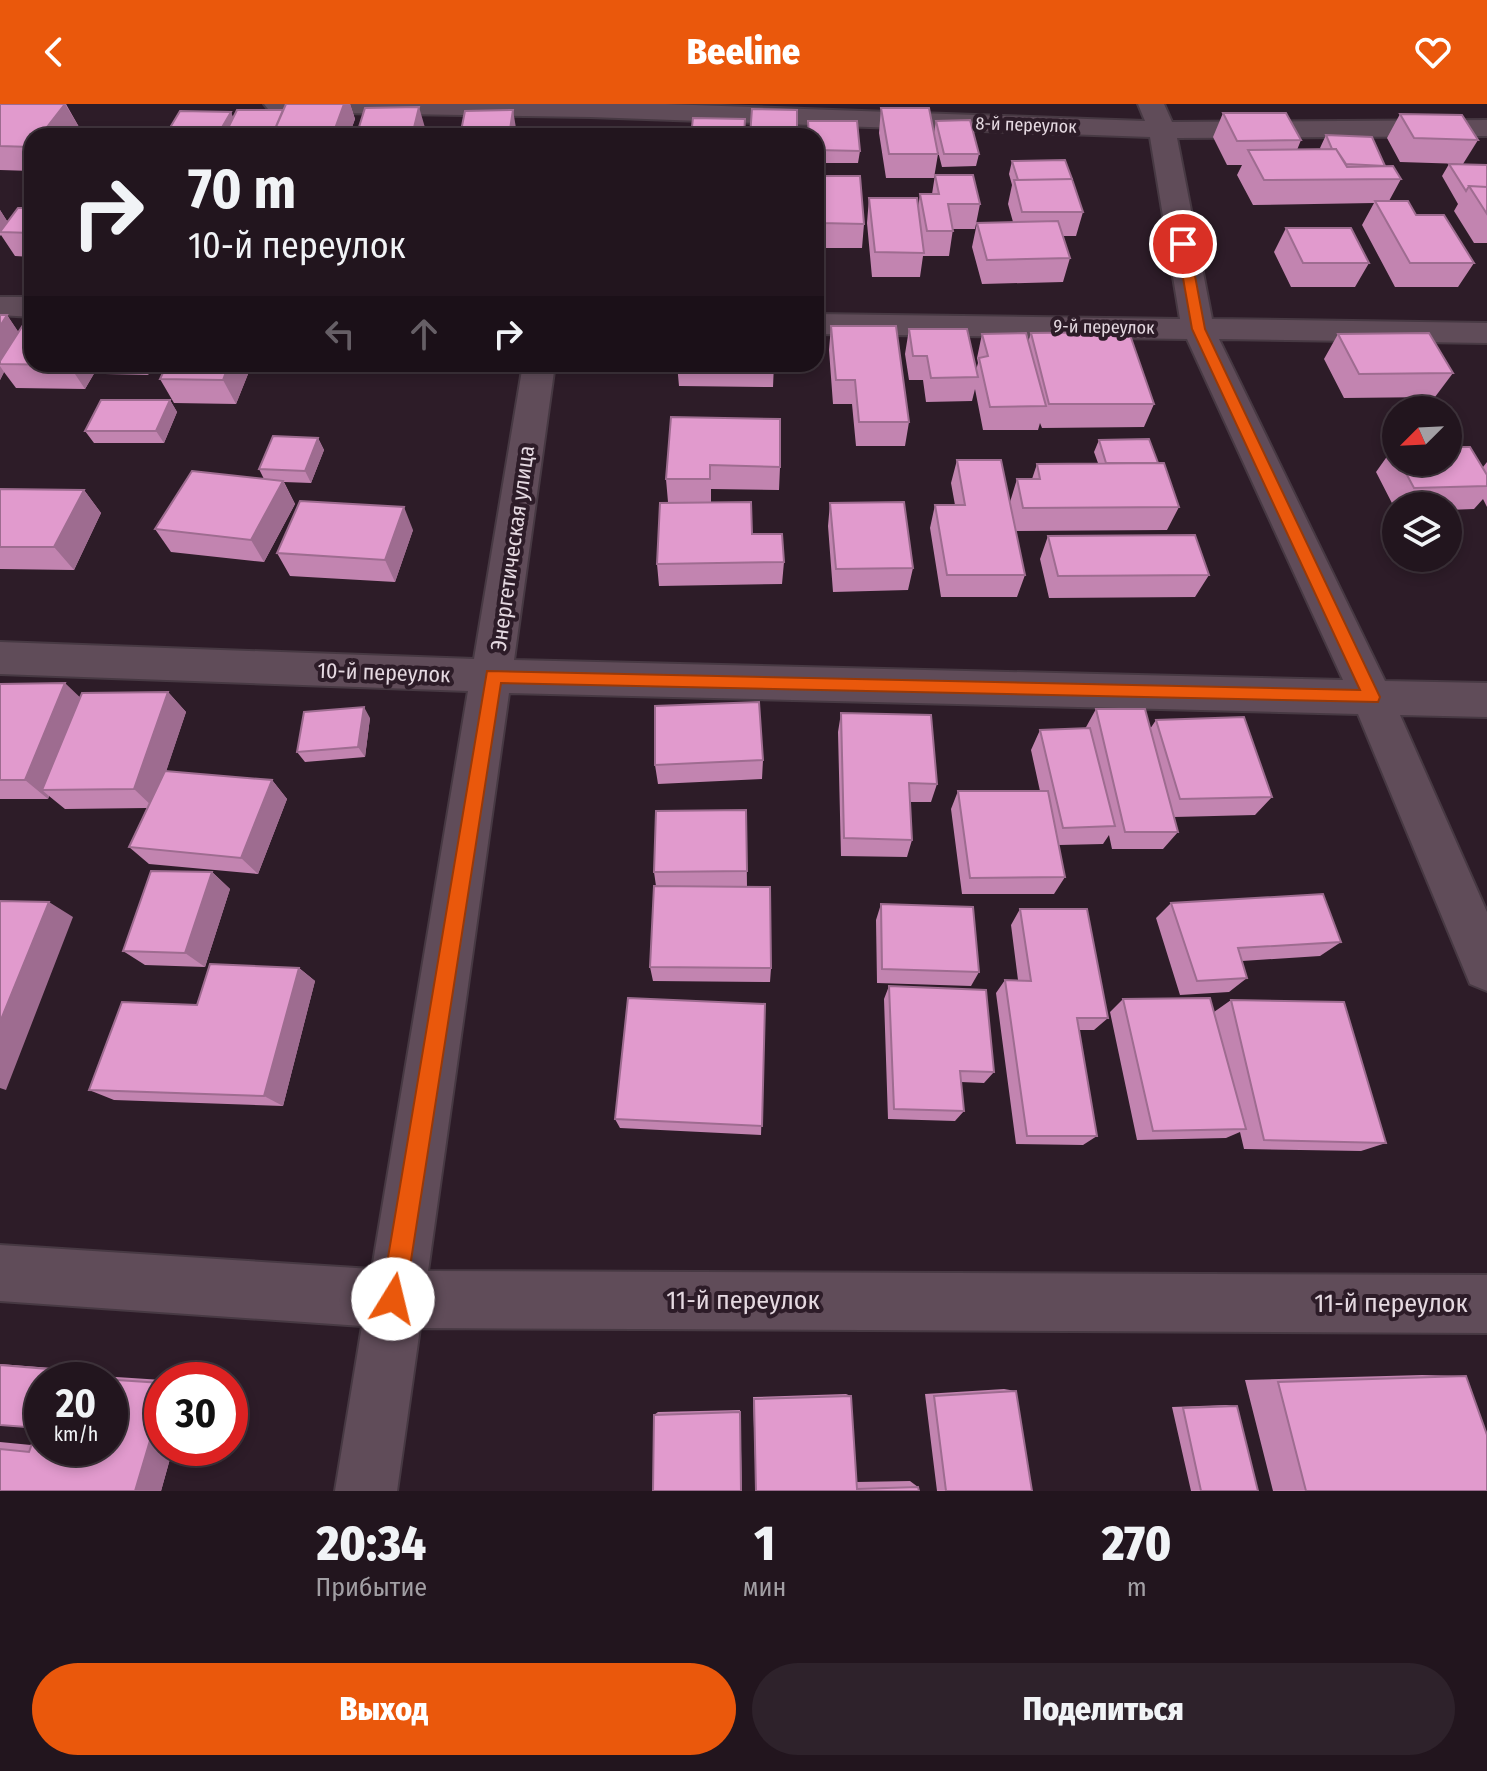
<!DOCTYPE html>
<html lang="ru">
<head>
<meta charset="utf-8">
<style>
  :root { --surface:#22151e; --page:#2e222b; --text:#f1f3f6; --muted:#a29fa4; --line:#3f343c; --accent:#ea580c }
  body { margin:0; font-family:"Fira Sans Condensed",sans-serif; background:var(--page); color:var(--text); height:100vh; display:flex; flex-direction:column; font-size:30px; white-space:nowrap }
  * { box-sizing:border-box; margin:0 }
  p { font-size:26px; color:var(--muted) }
  .icon { flex:none; width:44px; height:44px; fill:none; stroke:currentColor; stroke-width:2; stroke-linecap:round; stroke-linejoin:round }
  .map { position:relative; height:1387px; overflow:hidden }
  .side { display:flex; flex-direction:column; background:var(--surface); flex:1 }
  .side>* { flex:none }
  .guide { position:absolute; left:24px; top:24px; width:800px; height:244px; border-radius:24px; box-shadow:0 4px 12px #0003,0 0 0 2px var(--line); background:#22151e; color:var(--text); overflow:hidden }
  .needle { width:52px; rotate:246deg }
  .buttons { position:absolute; left:1382px; top:292px; display:grid; gap:16px }
  .buttons a { display:grid; place-items:center; width:80px; height:80px; border-radius:50%; background:var(--surface); box-shadow:0 4px 12px #0003,0 0 0 2px var(--line); font-size:40px }
  .speed { position:absolute; left:24px; top:1258px; display:flex; gap:16px; font-size:40px; font-weight:700; text-align:center }
  .speed>* { display:grid; place-content:center; width:104px; height:104px; border-radius:50%; background:var(--surface); box-shadow:0 4px 12px #0003,0 0 0 2px var(--line); line-height:1 }
  .speed small { font-size:20px; font-weight:400 }
  .speed .limit { border:12px solid #d22; background:#fff; color:#111 }
  .pin { position:absolute; display:grid; place-items:center; width:68px; height:68px; color:#fff; margin:-34px; border:4px solid #fff; border-radius:50%; box-shadow:0 2px 8px #0007 }
  .me { position:absolute; width:88px; margin:-44px; rotate:9deg; stroke-linejoin:round; filter:drop-shadow(0 0 6px #0008) }
  .turn { display:flex; align-items:center; gap:28px; height:168px; padding:0 32px; font-size:36px }
  .turn .icon { width:104px; height:104px; stroke-width:2.5 }
  .turn b { display:block; font-size:56px; line-height:68px }
  .lanes { display:flex; align-items:center; height:76px; padding:0 32px; background:#0003; justify-content:center; gap:40px; direction:ltr }
  .lanes .off { opacity:.35 }
  .eta { display:flex; justify-content:space-evenly; align-items:center; height:136px; text-align:center }
  .eta b { font-size:48px; font-weight:800; line-height:56px }
  .action { display:flex; gap:16px; margin-top:auto; padding:16px 32px }
  .action a { flex:1; height:92px; border-radius:48px; background:var(--accent); color:#fff; font-size:32px; font-weight:800; line-height:92px; text-align:center }
  .action a+a { background:var(--page); color:var(--text) }
  header { display:flex; justify-content:space-between; align-items:center; height:104px; padding:0 32px; background:var(--accent); color:#fff; font-size:36px; font-weight:800 }
  .map>svg:first-child { display:block }
  .lines { fill:none; stroke-linecap:round; stroke-linejoin:round }
  .minor-casing { stroke:#473943; stroke-width:4 }
  .minor { fill:#604c59; fill-rule:evenodd }
  .wall { fill:#c284b0 }
  .shaded-wall { fill:#9e6c90 }
  .building { fill:#e19acd; stroke:#9e6c90; stroke-width:2 }
  .route { fill:#ea580c; stroke:#983908; stroke-width:2 }
  .labels { text-anchor:middle; stroke-width:8; stroke-linejoin:round; paint-order:stroke }
  .far-street-label { font-size:18px; fill:#e5d9e1; stroke:#2d1c28 }
  .street-label { font-size:22px; fill:#e5d9e1; stroke:#2d1c28 }
  .near-street-label { font-size:26px; fill:#e5d9e1; stroke:#2d1c28 }
</style>
</head>
<body>
<header><svg class="icon" aria-label="back" viewBox="0 0 24 24"><path d="M15 5l-7 7 7 7"/></svg>Beeline<svg class="icon" aria-label="heart" viewBox="0 0 24 24"><path d="M12 20l-8-8c-3-5 5-10 8-4 3-6 11-1 8 4z"/></svg></header>
<div class="map">
<svg width="1487" height="1387" viewBox="0 0 1487 1387">
  <rect width="100%" height="100%" fill="#2d1c28"/>
  <g class="lines">
    <defs>
      <path id="minor" d="M264 0H666L1145 17 1138 0H1164L1172 18 1487 16V32L1177 34 1212 215 1487 219V239L1219 235 1385 577 1487 579V613L1400 611 1487 808V887L1470 880 1358 610 509 589 428 1167 1487 1171V1229L420 1224 397 1387H335L362 1222 0 1197V1141L372 1165 468 587 0 570V538L474 555 523 260H555L514 556 1343 576 1187 235 816 230V210L1180 215 1150 33 590 13 277 8 268 5Z
        M0 193H32V213L0 211Z"/>
    </defs>
    <!-- minor casing -->
    <use href="#minor" class="minor-casing"/>
    <!-- minor -->
    <use href="#minor" class="minor"/>
  </g>
  <!-- wall -->
  <path class="wall" d="M0 0H66L79 23 32 32V67L0 66Z
    M286 0H350L355 15 352 23 426 27 424 32H165L231 8 233 14 283 6Z
    M881 4 934 29 936 17 979 50 976 62 942 63 935 36 938 50 934 74H886L879 29Z
    M1223 9 1301 36 1297 46 1321 45 1320 44 1326 31 1385 62 1401 75 1389 97 1416 111 1474 159 1458 183H1395L1362 121 1374 99 1253 101 1237 71 1242 61H1227L1213 33Z
    M1400 10 1478 36 1463 60 1400 58 1387 34Z
    M808 17 860 47 858 59H816V32H808Z
    M1012 57 1083 108 1076 132H1062L1070 154 1063 178 982 180 972 143 977 119 1013 118 1008 100 1012 81 1009 70Z
    M1449 60 1487 61V139H1474L1454 107 1458 100 1442 72Z
    M935 71 980 100 975 125H953L949 152H923L920 173H872L867 119 869 94 918 104 920 90H932Z
    M818 72 864 120 862 144H819L816 96Z
    M32 104V153L15 152 1 131 0 132V106L7 117Z
    M1286 124 1369 159 1355 183H1291L1274 148Z
    M0 211H7L18 228 32 260H154L148 271 105 270 99 261 85 285 16 284 4 268 0 276Z
    M831 222 909 318 905 342H856L852 300H833L829 246Z
    M909 225 976 266 978 259 977 254 982 230 1028 238 1031 229 1154 300 1144 323 1042 324 1040 319 1038 326H983L975 285 972 297 926 298 923 276H909L905 250Z
    M1338 230 1453 269 1435 293 1344 294 1324 255Z
    M167 260H252L236 300 174 299 160 275Z
    M372 260H469L466 269 374 267Z
    M677 260H774L773 283 679 282Z
    M170 296 177 308 164 339H94L85 327Z
    M671 313 780 363 779 386 711 385V398L752 430 784 458 782 480 659 482 657 460 695 398H668L666 375Z
    M318 334 324 346 311 379 284 378 295 400 264 458 171 448 155 425 264 375 259 365Z
    M1099 336 1158 359 1179 403 1167 426 1016 427 1025 471 1017 493H941L930 424 935 401H955L951 379 957 356 1010 398 1017 375H1032L1037 360 1098 359 1094 348Z
    M1393 344H1396V358H1448L1483 363 1487 358V403L1483 395 1474 405 1448 406V402H1396V407L1376 368Z
    M0 385 84 386 101 409 74 466 0 465Z
    M830 399 913 464 908 486 833 488 828 422Z
    M413 426 395 478 290 472 277 449Z
    M1048 432 1209 471 1195 493 1049 494 1040 455Z
    M0 580 80 593 168 588 186 608 166 667 272 676 287 695 258 770 149 760 129 743 147 704 65 705 49 692 48 695H0Z
    M1096 605 1150 625 1156 616 1272 693 1255 711 1174 713 1178 728 1163 745H1112L1109 731 1103 740 1059 741 1065 773 1054 790H962L951 705 958 687H1040L1031 646 1040 626 1085 625Z
    M841 609 937 680 931 698H910L912 736 907 753 841 752 838 628Z
    M370 614 365 653 305 658 297 648Z
    M763 656 762 675 658 680 655 661Z
    M746 706 747 783 771 864 770 878 653 877 650 863 656 782 654 768Z
    M212 768 230 785 205 863 145 861 123 847Z
    M1171 799 1341 838 1320 852 1242 857 1247 874 1229 888 1180 891 1156 814Z
    M881 800 979 868 971 882 877 879 876 816Z
    M1020 805 1108 914 1094 926H1079L1097 1032 1083 1041 1016 1040 996 889 1005 876H1018L1011 821Z
    M299 864 315 877 283 1002 114 996 89 986 197 901Z
    M889 882 994 968 984 979 961 978 964 1007 955 1017 888 1015 884 895Z
    M1123 895 1214 908 1231 896 1386 1039 1361 1047 1244 1045 1240 1028 1226 1034 1137 1036 1110 908Z
    M765 900 761 1031 620 1024 615 1015Z
    M0 1260 64 1265 61 1272 86 1271 162 1276V1344H173L161 1387H0V1338L31 1341 38 1322 26 1323 0 1321Z
    M1422 1271 1466 1272 1487 1387H1273L1245 1276Z
    M1004 1285 1016 1287 1032 1387H937L925 1290Z
    M846 1290 851 1292 856 1378 910 1377 918 1383 756 1387 753 1293Z
    M1226 1301 1237 1302 1258 1387H1191L1172 1303Z
    M740 1306 742 1387 654 1311 658 1308Z"/>
  <!-- shaded-wall -->
  <path class="shaded-wall" d="M65 0 79 23 72 32H40Z
    M344 0H350L355 15 349 32H333V30Z
    M419 3 426 27 424 32H412Z
    M513 6 517 30V32H509Z
    M231 8 236 21 229 32H217Z
    M0 106 9 120 0 128Z
    M7 211 24 236 0 260V222Z
    M70 260 99 261 85 285 69 261Z
    M142 260H154L148 271Z
    M229 260H252L236 300 223 276Z
    M464 260H469L466 269Z
    M0 262 4 268 0 276Z
    M170 296 177 308 164 339 156 327Z
    M318 334 324 346 311 379 305 367Z
    M283 377 295 400 264 458 251 436Z
    M84 386 101 409 74 466 54 443Z
    M404 403 413 426 395 478 385 456Z
    M65 579 86 599 42 686 49 692 48 695 25 676Z
    M168 588 186 608 154 704 134 685Z
    M364 603 370 614 365 653 358 643Z
    M272 676 287 695 258 770 241 754Z
    M212 768 230 785 205 863 185 849Z
    M49 798 73 813 6 986 0 984V918Z
    M299 864 315 877 283 1002 264 992Z
    M48 1265H64L60 1276H44Z
    M42 1281V1321L26 1323Z
    M162 1296V1344H173L161 1387H135Z"/>
  <!-- building -->
  <path class="building" d="M0 0H65L40 32H32L31 43 0 42Z
    M286 0H344L333 30 272 32Z
    M419 3 412 32H320H339L341 24 359 23 365 4Z
    M881 4H929L938 50H889Z
    M752 5 797 6V32H750Z
    M237 6H283L272 32H224Z
    M513 6 509 32H460L465 7Z
    M180 7 231 8 217 32H165Z
    M1223 9H1286L1301 36 1237 37Z
    M1400 10 1462 11 1478 36 1414 34Z
    M693 14 745 15 744 32H691Z
    M970 16 979 50H944L936 17Z
    M808 17H857L860 47 816 46V32H809Z
    M1326 31 1372 33 1385 62 1346 60 1336 45H1332Z
    M1336 45 1347 63 1393 62 1401 75 1264 76 1248 46Z
    M1065 56 1072 75 1018 76 1012 57Z
    M1449 60 1487 61V83L1469 82 1466 87Z
    M935 71H973L980 100H948L953 127H927L920 90H939Z
    M818 72H860L864 120 821 119Z
    M1072 75 1083 108H1022L1014 76Z
    M1469 82 1487 83V110Z
    M869 94H917L924 149 875 148Z
    M1375 97H1408L1416 111H1444L1474 159H1410Z
    M18 104H32V129L0 128Z
    M1058 117 1070 154 987 156 977 119Z
    M1286 124H1351L1369 159H1303Z
    M32 207V260H70L69 261 0 260V257Z
    M0 211H7L0 222Z
    M831 222H896L909 318H859L855 276H836Z
    M909 225H967L978 273 931 274 927 252H913Z
    M1129 228 1154 300H1049L1031 229Z
    M1026 229 1046 302 990 303 979 254 988 252 982 230Z
    M1429 229 1453 269 1359 270 1338 230Z
    M167 260H229L223 276 160 275Z
    M101 296H170L156 327H85Z
    M671 313 780 315V363L710 361V375H666Z
    M273 332 318 334 305 367 259 365Z
    M1149 335 1158 359H1106L1099 336Z
    M1448 343H1470L1487 371V382L1414 384 1400 358H1448Z
    M957 356H1001L1025 471H947L935 401H965Z
    M1164 359 1179 403 1023 404 1017 375H1040L1037 360Z
    M192 367 283 377 251 436 155 425Z
    M0 385 84 386 54 443H0Z
    M300 397 404 403 385 456 277 449Z
    M751 398 752 430H782L784 458 657 460 660 399Z
    M904 398 913 464 836 465 830 399Z
    M1195 431 1209 471 1058 472 1048 432Z
    M65 579 25 676H0V580Z
    M168 588 134 685 42 686 82 589Z
    M759 598 763 656 655 661V602Z
    M364 603 358 643 297 648 304 608Z
    M1096 605H1145L1178 728H1125Z
    M841 609 931 611 937 680 909 679 912 736 844 734Z
    M1244 613 1272 693 1180 695 1156 616Z
    M1090 624 1115 722 1063 724 1040 626Z
    M165 667 272 676 241 754 129 743Z
    M958 687H1048L1065 773 970 774Z
    M746 706 747 767 654 768 656 707Z
    M151 767 212 768 185 849 123 847Z
    M654 782 770 783 771 864 650 863Z
    M1323 790 1341 838 1238 844 1247 874 1197 877 1171 799Z
    M0 797 49 798 0 918Z
    M881 800 973 803 979 868 882 865Z
    M1020 805H1087L1108 914H1077L1097 1032H1027L1005 876 1031 877Z
    M210 860 299 864 264 992 89 986 122 898 197 901Z
    M889 882 986 886 994 968 960 967 964 1007 894 1005Z
    M628 894 765 900 762 1022 615 1015Z
    M1210 894 1246 1025 1153 1027 1123 895Z
    M1231 896 1344 898 1386 1039 1264 1036Z
    M0 1261 48 1265 44 1276H42V1281L26 1323 0 1321Z
    M56 1272 162 1279V1296L135 1387H0V1345L29 1348 42 1311V1344H110V1276H55Z
    M1466 1272 1487 1331V1387H1306L1278 1278Z
    M1016 1287 1032 1387H946L934 1292Z
    M851 1292 857 1385 918 1383 919 1387H756L754 1295Z
    M1237 1302 1258 1387H1201L1183 1304Z
    M740 1308 741 1387H653L654 1311Z"/>
  <!-- route -->
  <path class="route" d="M1183 136 1189 140 1205 225 1380 593 1378 598 501 579 405 1195 402 1203 393 1206 385 1203 381 1195 487 567 1360 586 1192 225 1177 140Z"/>
  <g class="labels">
    <!-- far-street labels -->
    <g class="far-street-label">
      <text transform="translate(1026 21) rotate(2)" y="6">8-й переулок</text>
      <text transform="translate(1104 223) rotate(1)" y="6">9-й переулок</text>
    </g>
    <!-- street labels -->
    <g class="street-label">
      <text transform="translate(512 444) rotate(-82)" y="8">Энергетическая улица</text>
      <text transform="translate(384 568) rotate(2)" y="8">10-й переулок</text>
    </g>
    <!-- near-street labels -->
    <g class="near-street-label">
      <text x="743" y="1205">11-й переулок</text>
      <text x="1391" y="1208">11-й переулок</text>
    </g>
  </g>
</svg>
<div class="buttons">
<a><svg class="needle" viewBox="-14 -14 28 28"><path d="M0-13l5 13h-10z" fill="#e53935"/><path d="M0 13l5-13h-10z" fill="#a29fa4"/></svg></a>
<a><svg class="icon" aria-label="layers" viewBox="0 0 24 24"><path d="M12 4l9 5-9 5-9-5zM3 14l9 5 9-5"/></svg></a>
</div>
<div class="speed"><div>20<small>km/h</small></div><div class="limit">30</div></div>
<div class="pin" style="left:1183px;top:140px;background:#d93025"><svg class="icon" aria-label="arrive" viewBox="0 0 24 24"><path d="M6 21V4h12l-3 4 3 4H6"/></svg></div>
<svg class="me" style="left:393px;top:1195px" viewBox="-20 -20 40 40"><circle r="19" fill="#fff"/><path d="M0-13L10 11 0 6-10 11z" fill="#ea580c"/></svg>
<div class="guide">
<div class="turn"><svg class="icon" aria-label="right" viewBox="0 0 24 24"><path d="M7 20v-9h11M14 6l5 5-5 5"/></svg><div><b>70 m</b>10-й переулок</div></div>
<div class="lanes"><svg class="icon off" aria-label="left" viewBox="0 0 24 24"><path d="M17 20v-9H6M10 6l-5 5 5 5"/></svg><svg class="icon off" aria-label="ahead" viewBox="0 0 24 24"><path d="M12 20V5M6 11l6-6 6 6"/></svg><svg class="icon" aria-label="right" viewBox="0 0 24 24"><path d="M7 20v-9h11M14 6l5 5-5 5"/></svg></div>
</div>
</div>
<section class="side">
<div class="eta">
<div><b>20:34</b><p>Прибытие</p></div>
<div><b>1</b><p>мин</p></div>
<div><b>270</b><p>m</p></div>
</div>
<div class="action"><a>Выход</a><a>Поделиться</a></div>
</section>
</body>
</html>
